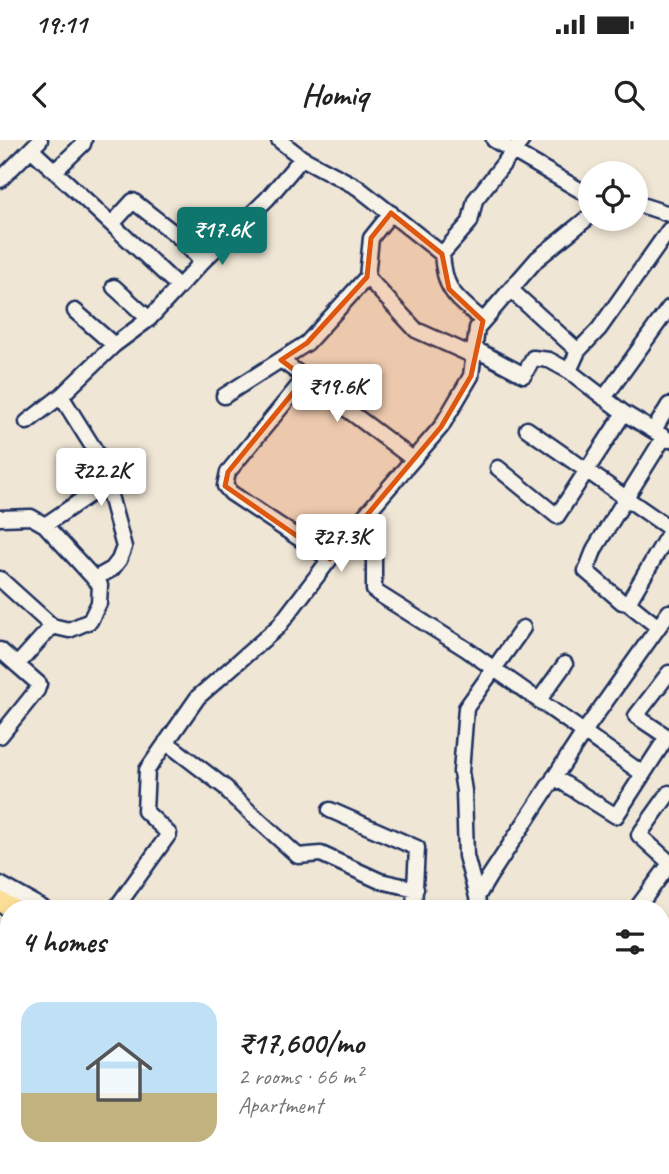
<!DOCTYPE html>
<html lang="en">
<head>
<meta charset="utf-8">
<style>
	body { margin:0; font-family:Caveat,sans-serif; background:#f2f2f2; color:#222; height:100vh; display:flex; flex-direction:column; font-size:26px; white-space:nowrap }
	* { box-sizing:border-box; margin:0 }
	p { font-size:23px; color:#767676 }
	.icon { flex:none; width:38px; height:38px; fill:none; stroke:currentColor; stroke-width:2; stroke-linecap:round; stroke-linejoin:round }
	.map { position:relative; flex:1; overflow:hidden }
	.details { position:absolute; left:0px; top:760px; width:670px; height:275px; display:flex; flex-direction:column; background:#fff; border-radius:28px 28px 0 0; box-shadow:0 4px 10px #0003 }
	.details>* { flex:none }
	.fabs { position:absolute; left:578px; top:21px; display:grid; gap:14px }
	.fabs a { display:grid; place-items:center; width:70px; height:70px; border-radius:50%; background:#fff; box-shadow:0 4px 10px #0003; font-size:35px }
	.price { position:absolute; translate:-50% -60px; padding:0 16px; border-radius:7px; background:#fff; color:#222; font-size:23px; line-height:46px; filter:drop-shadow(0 2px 4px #0008) }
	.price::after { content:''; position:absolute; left:50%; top:42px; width:21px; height:16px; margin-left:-10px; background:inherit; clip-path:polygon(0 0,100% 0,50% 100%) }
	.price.selected { background:#0f766e; color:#fff }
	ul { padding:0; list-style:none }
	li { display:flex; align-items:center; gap:21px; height:175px; padding:0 21px }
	li span { display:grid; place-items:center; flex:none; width:196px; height:140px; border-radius:21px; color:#555 }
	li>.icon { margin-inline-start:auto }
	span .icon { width:84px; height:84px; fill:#fffc; stroke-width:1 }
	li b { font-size:30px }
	h2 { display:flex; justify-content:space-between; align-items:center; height:84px; padding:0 21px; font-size:30px }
	.status { display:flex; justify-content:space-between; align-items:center; height:49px; padding:0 35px; background:#fff; direction:ltr }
	.status svg { height:19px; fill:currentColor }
	header { display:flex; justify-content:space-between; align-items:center; height:91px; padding:0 21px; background:#fff; font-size:32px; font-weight:800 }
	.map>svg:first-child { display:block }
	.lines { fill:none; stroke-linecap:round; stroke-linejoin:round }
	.canal { stroke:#82d0e0; stroke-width:10 }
	.minor-casing { stroke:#1b2f5e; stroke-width:19 }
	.highway-casing { stroke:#1b2f5e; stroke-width:24 }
	.minor { stroke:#f7f3e8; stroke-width:14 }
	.highway { stroke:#fcde96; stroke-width:19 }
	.marked { fill:#de5710; fill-opacity:0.2; stroke:#de5710; stroke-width:5; stroke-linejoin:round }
</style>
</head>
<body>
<div class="status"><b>19:11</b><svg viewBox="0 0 49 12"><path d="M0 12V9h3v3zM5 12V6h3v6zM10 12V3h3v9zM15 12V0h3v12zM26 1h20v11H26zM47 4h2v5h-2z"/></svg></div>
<header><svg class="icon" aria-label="back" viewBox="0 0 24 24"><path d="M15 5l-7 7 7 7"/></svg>Homiq<svg class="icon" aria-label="search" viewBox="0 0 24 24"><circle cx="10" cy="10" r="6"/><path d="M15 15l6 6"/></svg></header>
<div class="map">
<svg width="669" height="1034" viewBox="0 0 669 1034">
	<rect width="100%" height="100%" fill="#f0e6d5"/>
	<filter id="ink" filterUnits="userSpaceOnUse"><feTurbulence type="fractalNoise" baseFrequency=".0143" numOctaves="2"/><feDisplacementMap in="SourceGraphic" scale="14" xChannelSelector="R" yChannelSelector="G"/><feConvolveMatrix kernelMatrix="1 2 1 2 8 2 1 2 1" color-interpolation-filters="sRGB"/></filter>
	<g filter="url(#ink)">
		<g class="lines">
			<path class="canal" d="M 0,845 L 9,848
				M 662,1010 L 669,1013"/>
			<g class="minor-casing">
				<path id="minor" d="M 279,0 L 302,18 L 357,47 L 442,114 C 445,154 456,156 483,181
					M 494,0 L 590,56
					M 31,9 L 177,145
					M 55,31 L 83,4 L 84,0
					M 0,40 L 40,0
					M 635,63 L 669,74
					M 112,84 L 133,61 L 179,97 L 202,122
					M 669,90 L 599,189 L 578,211 L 569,231 L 624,273 L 669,300
					M 442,114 L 470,82 L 475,60 L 522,0
					M 367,137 L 416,190 L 474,216
					M 114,147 L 149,179
					M 511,150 L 578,211
					M 75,171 L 114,205
					M 475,209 L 524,235 L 533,218 L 549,220 L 569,231
					M 281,220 L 413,319
					M 305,238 L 228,332 L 225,346 L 231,353 L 330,419
					M 224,256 L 307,203 L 367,137 L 371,98 L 391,73
					M 604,258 L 669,168
					M 27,282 L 61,256
					M 527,289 L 669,388
					M 654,290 L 669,265
					M 498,328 L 557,376 L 624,273
					M 0,378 L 31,377 L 45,385 L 102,346 C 108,338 106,332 103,323 L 61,256 L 114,205 L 149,179 L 202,122 L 267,59 L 302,18
					M 356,386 L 374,409 L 374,450 L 379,454 L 466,509 L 643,634
					M 0,439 L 52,486 L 69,490 L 90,481 L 99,463 L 100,445 L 45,385
					M 94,439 L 112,429 L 119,420 L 124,407 L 106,341
					M 628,463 L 669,393
					M 658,487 L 628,463 L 622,462 L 586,431 L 595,408 L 664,297
					M 0,510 L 39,544 L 37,550 L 0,596
					M 17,525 L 52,486
					M 669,533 L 636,576 L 669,598
					M 539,560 L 565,524
					M 166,602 L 226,648 L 230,654 L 298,716 L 321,714 L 380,741 L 416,749
					M 554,637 L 616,676 L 667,597
					M 669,653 L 639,695 L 669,722
					M 330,670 L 417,708 L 414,768
					M 0,744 L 43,768
					M 477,757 L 466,716 L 464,651 L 461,632 L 466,568 L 523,488
					M 116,768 L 169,694 L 145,671 L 147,630 L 198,557 L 278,487 L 349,394 L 441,287 L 471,236 L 477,188 L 537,119 L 590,76
					M 479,768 L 477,757 L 489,737 L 586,589 L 669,472
					M 637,768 L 669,725
					M 0,921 L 9,924
					M 662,940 L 669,943
					M 662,990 L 669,993
					M 96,1026 L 105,1034
					M 0,1030 L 7,1034
					M 35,1034 L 39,1026
					M 146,1034 L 152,1026
					M 301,1034 L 302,1026"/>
			</g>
			<g class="highway-casing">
				<path id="highway" d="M 0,762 L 11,768
					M 0,810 L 9,814
					M 662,953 L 669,956
					M 662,974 L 669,977"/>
			</g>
			<use href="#minor" class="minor"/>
			<use href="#highway" class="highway"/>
		</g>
	</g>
	<path class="marked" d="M 391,73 L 442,114 L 449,149 L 483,181 L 471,236 L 441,287 L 330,419 L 225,346 L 228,332 L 305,238 L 281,220 L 307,203 L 367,137 L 371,98 Z"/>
</svg>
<div class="fabs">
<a><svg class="icon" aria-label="locate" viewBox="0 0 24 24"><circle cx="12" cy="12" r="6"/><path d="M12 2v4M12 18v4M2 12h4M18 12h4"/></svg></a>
</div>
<b class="price selected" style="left:222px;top:127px">₹17.6K</b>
<b class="price" style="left:337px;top:284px">₹19.6K</b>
<b class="price" style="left:101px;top:368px">₹22.2K</b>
<b class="price" style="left:341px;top:434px">₹27.3K</b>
<section class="details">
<h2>4 homes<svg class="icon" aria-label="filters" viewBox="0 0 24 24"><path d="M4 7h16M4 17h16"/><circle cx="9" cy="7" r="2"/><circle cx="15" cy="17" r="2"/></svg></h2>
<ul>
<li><span style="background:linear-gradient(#bfe0f5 65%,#c2b280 0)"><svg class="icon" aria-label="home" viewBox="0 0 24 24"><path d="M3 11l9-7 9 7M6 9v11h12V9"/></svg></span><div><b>₹17,600/mo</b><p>2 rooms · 66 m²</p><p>Apartment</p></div></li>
</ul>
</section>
</div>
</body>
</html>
